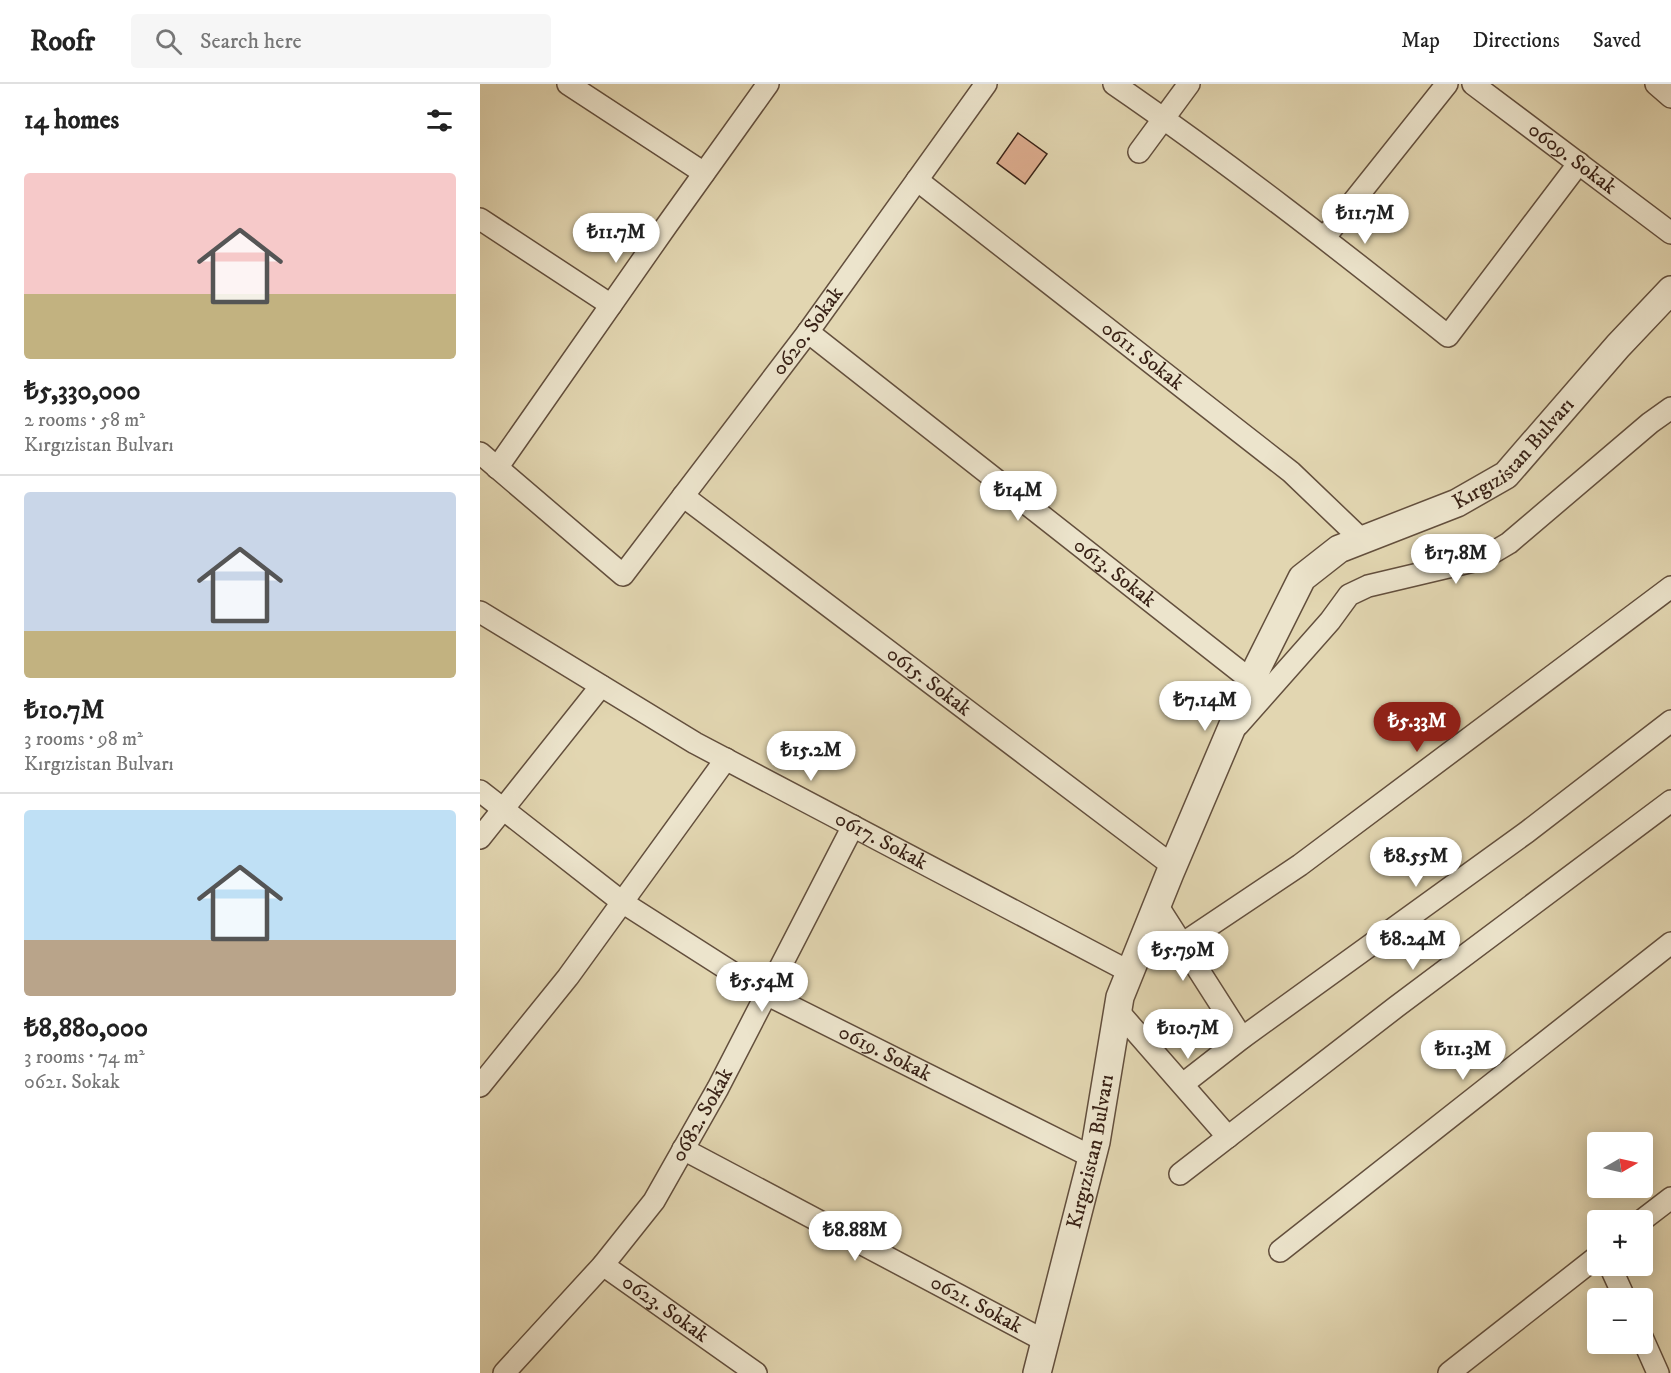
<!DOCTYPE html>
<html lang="en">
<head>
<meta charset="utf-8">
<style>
	body { margin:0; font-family:"IM FELL DW Pica",serif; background:#f6f6f6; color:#222; height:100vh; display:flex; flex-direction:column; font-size:22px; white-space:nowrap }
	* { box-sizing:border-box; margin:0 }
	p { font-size:20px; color:#767676 }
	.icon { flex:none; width:33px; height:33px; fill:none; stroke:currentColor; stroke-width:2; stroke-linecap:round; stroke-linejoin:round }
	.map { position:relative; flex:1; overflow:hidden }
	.drawer { display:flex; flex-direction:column; background:#fff; width:480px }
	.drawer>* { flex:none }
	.needle { width:39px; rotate:81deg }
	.tools { position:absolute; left:1107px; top:1048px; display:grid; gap:12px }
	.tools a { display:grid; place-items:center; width:66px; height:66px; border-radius:6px; background:#fff; box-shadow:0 3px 15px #0003; font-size:30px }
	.price { position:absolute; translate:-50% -51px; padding:0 14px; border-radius:21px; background:#fff; color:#222; font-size:20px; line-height:39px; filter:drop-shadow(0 2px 3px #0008) }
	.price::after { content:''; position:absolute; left:50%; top:36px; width:18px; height:14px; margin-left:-9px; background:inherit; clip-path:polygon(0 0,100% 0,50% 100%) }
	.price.on { background:#8f2418; color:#fff }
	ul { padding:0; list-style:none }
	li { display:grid; align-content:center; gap:12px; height:318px; padding:0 24px }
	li+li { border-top:2px solid #e0e0e0 }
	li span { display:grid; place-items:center; height:186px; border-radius:6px; color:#555 }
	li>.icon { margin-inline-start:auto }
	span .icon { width:108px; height:108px; fill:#fffc; stroke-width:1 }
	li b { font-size:26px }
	h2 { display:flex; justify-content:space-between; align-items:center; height:72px; padding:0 24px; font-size:26px }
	header { display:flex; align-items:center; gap:36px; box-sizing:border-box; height:84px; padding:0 30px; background:#fff; border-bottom:2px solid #e0e0e0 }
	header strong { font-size:28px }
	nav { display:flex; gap:33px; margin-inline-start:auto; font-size:21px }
	.search { width:420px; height:54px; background:#f6f6f6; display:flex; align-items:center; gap:15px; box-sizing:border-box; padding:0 21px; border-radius:6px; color:#767676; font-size:22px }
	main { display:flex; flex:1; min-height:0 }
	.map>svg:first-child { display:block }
	.building { fill:#ddac8e; stroke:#392216; stroke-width:1.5 }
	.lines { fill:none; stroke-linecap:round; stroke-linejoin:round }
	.minor-casing { stroke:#634f3d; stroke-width:24 }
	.tertiary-casing { stroke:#634f3d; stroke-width:30 }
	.minor { stroke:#ece4cc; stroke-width:21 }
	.tertiary { stroke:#ece4cc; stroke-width:27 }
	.labels { text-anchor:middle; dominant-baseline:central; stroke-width:5; stroke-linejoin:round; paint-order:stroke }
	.street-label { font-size:21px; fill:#392216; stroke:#ece4cc }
</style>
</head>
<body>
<header>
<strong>Roofr</strong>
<div class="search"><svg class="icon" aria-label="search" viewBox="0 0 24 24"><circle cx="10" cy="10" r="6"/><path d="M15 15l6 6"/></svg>Search here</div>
<nav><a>Map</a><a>Directions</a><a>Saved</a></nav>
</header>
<main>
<section class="drawer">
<h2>14 homes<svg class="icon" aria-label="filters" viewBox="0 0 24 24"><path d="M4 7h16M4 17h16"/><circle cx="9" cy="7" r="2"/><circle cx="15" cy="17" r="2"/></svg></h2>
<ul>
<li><span style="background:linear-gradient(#f6c9c9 65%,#c2b280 0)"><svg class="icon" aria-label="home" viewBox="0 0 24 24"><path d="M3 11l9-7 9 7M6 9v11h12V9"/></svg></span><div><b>₺5,330,000</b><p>2 rooms · 58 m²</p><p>Kırgızistan Bulvarı</p></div></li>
<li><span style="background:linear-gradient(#c9d6e8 75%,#c2b280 0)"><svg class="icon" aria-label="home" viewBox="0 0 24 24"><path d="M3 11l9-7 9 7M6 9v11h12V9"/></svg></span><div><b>₺10.7M</b><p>3 rooms · 98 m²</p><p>Kırgızistan Bulvarı</p></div></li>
<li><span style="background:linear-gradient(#bfe0f5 70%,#b9a48a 0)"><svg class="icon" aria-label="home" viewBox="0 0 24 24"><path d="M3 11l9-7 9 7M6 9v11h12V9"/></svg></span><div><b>₺8,880,000</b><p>3 rooms · 74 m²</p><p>0621. Sokak</p></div></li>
</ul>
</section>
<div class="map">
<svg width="1191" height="1289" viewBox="0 0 1191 1289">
	<rect width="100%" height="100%" fill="#e2d6b1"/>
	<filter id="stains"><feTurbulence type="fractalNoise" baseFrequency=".00333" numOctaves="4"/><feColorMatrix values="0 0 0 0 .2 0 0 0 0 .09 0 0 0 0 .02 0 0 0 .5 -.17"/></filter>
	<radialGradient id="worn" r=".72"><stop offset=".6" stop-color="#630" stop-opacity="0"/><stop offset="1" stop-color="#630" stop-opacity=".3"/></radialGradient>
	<path class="building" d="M 538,49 L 567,70 L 545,100 L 517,79 Z"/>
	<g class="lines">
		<g class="minor-casing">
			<g id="minor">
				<path d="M 88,0 L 224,89"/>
				<path d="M 634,0 C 749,79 859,165 968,252 L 1099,79"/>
				<path id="s1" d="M 993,0 L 1191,149"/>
				<path d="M 1176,0 L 1191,13"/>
				<path d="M 659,68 L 709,0"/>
				<path id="s2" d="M 437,96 L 811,388 L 882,456"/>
				<path d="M 0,135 L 131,221"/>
				<path d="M 845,153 L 967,0"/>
				<path id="s3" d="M 328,248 L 772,597"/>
				<path id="s4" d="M 0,369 L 143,491 L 328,248 L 506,0"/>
				<path d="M 17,384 L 187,141 L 288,0"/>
				<path id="s5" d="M 203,412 L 693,782"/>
				<path id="s6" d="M 0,528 L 215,659 L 650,888"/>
				<path d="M 758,641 L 850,537 L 869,511 L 888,502 L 1002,475 L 1029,459 L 1170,339 L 1191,324"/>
				<path id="s7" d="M 0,707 L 142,818 L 286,910 L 612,1073"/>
				<path d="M 0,754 L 121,602"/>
				<path d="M 677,821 L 762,954"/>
				<path d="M 702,860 L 820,781 L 1191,503"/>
				<path d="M 637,926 L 748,1053"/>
				<path d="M 703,1000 L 762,954 L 1047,748 L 1191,637"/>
				<path d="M 0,1002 L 88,893 L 246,675"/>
				<path id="s8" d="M 203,1065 L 565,1257"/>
				<path d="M 700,1090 L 916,923 L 1191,717"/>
				<path d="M 1161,1137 L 1191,1114"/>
				<path d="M 800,1167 L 1191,859"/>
				<path id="s9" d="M 123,1181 L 276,1289"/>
				<path d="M 1130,1182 L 1145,1215"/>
				<path d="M 1162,1253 L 1178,1289"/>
				<path id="s10" d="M 24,1289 L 123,1181 L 174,1117 L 238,1004 L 373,742"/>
				<path d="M 969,1289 L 1118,1172"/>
			</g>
		</g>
		<g class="tertiary-casing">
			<g id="tertiary">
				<path id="s11" d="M 557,1289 L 616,1058 L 640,913 L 690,789 L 778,582 L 822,494 L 859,465 L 977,419 L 1026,391 L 1138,262 L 1191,206"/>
			</g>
		</g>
		<use href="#minor" class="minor"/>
		<use href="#tertiary" class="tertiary"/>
	</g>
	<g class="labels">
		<g class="street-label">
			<text stroke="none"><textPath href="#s1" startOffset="124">0609. Sokak</textPath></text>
			<text stroke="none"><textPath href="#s4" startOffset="494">0620. Sokak</textPath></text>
			<text stroke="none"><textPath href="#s2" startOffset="286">0611. Sokak</textPath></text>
			<text stroke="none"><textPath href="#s11" startOffset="1092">Kırgızistan Bulvarı</textPath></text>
			<text stroke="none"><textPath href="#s3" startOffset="390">0613. Sokak</textPath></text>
			<text stroke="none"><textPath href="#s5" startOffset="308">0615. Sokak</textPath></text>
			<text stroke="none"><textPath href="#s6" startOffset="462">0617. Sokak</textPath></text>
			<text stroke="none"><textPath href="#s7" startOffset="484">0619. Sokak</textPath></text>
			<text stroke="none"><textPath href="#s10" startOffset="327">0682. Sokak</textPath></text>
			<text stroke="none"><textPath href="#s11" startOffset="228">Kırgızistan Bulvarı</textPath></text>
			<text stroke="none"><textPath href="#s8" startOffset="332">0621. Sokak</textPath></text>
			<text stroke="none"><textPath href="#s9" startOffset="76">0623. Sokak</textPath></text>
		</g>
	</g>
	<rect width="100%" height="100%" filter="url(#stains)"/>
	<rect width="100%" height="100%" fill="url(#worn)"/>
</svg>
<div class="tools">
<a><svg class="needle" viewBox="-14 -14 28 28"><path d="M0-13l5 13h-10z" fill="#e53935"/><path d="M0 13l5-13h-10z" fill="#767676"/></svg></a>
<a>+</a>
<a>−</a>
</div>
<b class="price" style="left:885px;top:161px">₺11.7M</b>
<b class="price" style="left:136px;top:180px">₺11.7M</b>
<b class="price" style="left:538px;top:438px">₺14M</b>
<b class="price" style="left:976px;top:501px">₺17.8M</b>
<b class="price" style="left:725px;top:648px">₺7.14M</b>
<b class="price on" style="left:937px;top:669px">₺5.33M</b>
<b class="price" style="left:331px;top:698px">₺15.2M</b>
<b class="price" style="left:936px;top:804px">₺8.55M</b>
<b class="price" style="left:933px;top:887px">₺8.24M</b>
<b class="price" style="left:703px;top:898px">₺5.79M</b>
<b class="price" style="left:282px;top:929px">₺5.54M</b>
<b class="price" style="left:708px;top:976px">₺10.7M</b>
<b class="price" style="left:983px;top:997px">₺11.3M</b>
<b class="price" style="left:375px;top:1178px">₺8.88M</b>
</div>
</main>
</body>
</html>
